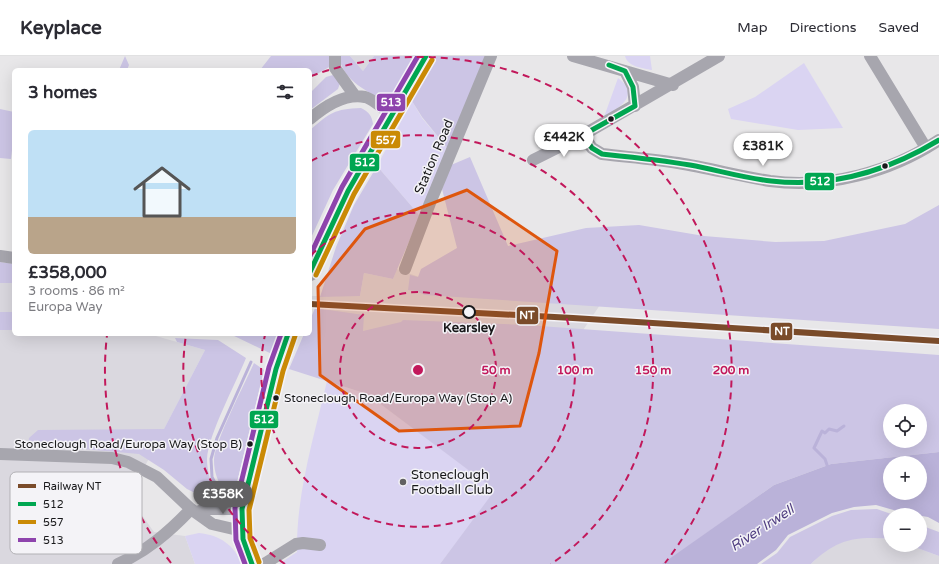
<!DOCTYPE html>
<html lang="en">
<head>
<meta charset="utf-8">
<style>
	body { margin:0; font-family:"Varela Round",sans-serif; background:#f2f2f3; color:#2b2b33; height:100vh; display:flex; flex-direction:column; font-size:15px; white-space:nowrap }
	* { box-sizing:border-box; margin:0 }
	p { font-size:13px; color:#7c7c81 }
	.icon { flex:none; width:22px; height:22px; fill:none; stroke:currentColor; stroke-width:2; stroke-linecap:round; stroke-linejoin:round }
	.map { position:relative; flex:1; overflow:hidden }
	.sheet { position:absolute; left:12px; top:12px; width:300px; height:268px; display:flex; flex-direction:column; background:#fff; border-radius:6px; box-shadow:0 4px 16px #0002 }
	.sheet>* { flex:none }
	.tools { position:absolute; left:883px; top:348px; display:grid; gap:8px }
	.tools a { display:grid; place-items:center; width:44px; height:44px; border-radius:50%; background:#fff; box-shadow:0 4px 16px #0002; font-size:20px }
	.price { position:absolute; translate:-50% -34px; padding:0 9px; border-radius:14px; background:#fff; color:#222; font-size:13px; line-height:26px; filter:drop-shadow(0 1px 2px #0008) }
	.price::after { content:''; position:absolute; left:50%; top:24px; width:12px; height:9px; margin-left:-6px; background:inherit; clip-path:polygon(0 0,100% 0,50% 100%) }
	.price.current { background:#616062; color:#fff }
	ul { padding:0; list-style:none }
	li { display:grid; align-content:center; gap:8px; height:212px; padding:0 16px }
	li+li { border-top:1px solid #e1e1e2 }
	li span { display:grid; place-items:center; height:124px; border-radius:6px; color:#555 }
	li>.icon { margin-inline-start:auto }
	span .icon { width:72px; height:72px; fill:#fffc; stroke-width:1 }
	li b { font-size:17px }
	h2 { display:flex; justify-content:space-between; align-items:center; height:48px; padding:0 16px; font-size:17px }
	header { display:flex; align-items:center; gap:24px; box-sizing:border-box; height:56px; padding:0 20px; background:#fff; border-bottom:1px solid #e1e1e2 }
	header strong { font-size:19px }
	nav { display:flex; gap:22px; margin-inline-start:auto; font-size:14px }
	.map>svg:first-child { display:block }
	.built { fill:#dad8df }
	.green { fill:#dad4f2 }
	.forest { fill:#ccc5e5; fill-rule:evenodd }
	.water { fill:#bab2d9; fill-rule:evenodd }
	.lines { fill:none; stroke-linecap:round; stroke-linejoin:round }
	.stream { stroke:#bab2d9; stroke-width:3 }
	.minor { stroke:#a7a6ae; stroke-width:12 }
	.primary { stroke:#aaa7b0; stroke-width:18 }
	.bus-1-casing { stroke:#f4f3f7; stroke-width:8 }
	.bus-2-casing { stroke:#f4f3f7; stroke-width:8 }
	.bus-3-casing { stroke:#f4f3f7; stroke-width:8 }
	.bus-1 { stroke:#00a651; stroke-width:5 }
	.bus-2 { stroke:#ca8a05; stroke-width:5 }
	.bus-3 { stroke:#8e44ad; stroke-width:5 }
	.rail-1-casing { stroke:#f4f3f7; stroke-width:9 }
	.rail-1 { stroke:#7a4b2a; stroke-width:6 }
	.marked { fill:#de560d; fill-opacity:0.2; stroke:#de560d; stroke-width:3; stroke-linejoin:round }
	.ring { fill:none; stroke:#c2185b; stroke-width:2; stroke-dasharray:7 5 }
	.bus-dot { fill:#18181a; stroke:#f4f3f7; stroke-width:1.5 }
	.stop-dot { fill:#f4f3f7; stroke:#18181a; stroke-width:2 }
	.poi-dot { fill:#616062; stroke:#f4f3f7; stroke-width:1.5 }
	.labels { text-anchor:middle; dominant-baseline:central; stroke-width:3; stroke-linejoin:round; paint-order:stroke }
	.bus-label { font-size:12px; fill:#18181a; stroke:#f4f3f7; text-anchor:start }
	.street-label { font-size:13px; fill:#18181a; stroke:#f4f3f7 }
	.stop-label { font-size:13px; font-weight:bold; fill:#18181a; stroke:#f4f3f7 }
	.poi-label { font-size:13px; fill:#18181a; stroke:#f4f3f7; text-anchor:start }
	.water-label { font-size:14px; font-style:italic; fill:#513f82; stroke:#f4f3f7 }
	.key { fill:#f4f3f7; stroke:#b2b1b5; stroke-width:1 }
	.key-label { font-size:11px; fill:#18181a }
	.centre { fill:#c2185b; stroke:#f4f3f7; stroke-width:2 }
	.ring-label { font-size:12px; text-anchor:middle; font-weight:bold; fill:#c2185b; stroke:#f4f3f7; stroke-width:3; stroke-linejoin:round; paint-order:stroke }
	.line-badge { stroke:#f4f3f7; stroke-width:1.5 }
	.badge-label { font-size:11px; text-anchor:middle; font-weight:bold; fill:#fff }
</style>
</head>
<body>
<header>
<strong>Keyplace</strong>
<nav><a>Map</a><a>Directions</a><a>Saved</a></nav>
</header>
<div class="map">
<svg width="939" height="508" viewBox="0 0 939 508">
	<rect width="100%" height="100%" fill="#e8e7e9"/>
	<path class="built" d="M 350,0 L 374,0 L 363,15 Z
		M 0,206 L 14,208 L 14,256 L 0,256 Z
		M 397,213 L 419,221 L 606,240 L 565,301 L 362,275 L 315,252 L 310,252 L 310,240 L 360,240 L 364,217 L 393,223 Z
		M 0,274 L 14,274 L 14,278 L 149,278 L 205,294 L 129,441 L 154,476 L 185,480 L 195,508 L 0,508 Z
		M 866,481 L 890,483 L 890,489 L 909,489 L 939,500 L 939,508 L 811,508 L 825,494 L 842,485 Z"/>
	<path class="green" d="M 625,0 L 650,0 L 652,14 C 642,12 628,11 625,0 Z
		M 804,7 L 843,72 L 798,74 L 731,63 L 728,53 L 755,41 Z
		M 618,22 C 641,39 619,52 604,61 Z
		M 412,45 L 422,62 L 448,93 L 420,160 L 377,110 Z
		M 327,325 L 367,338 L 496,434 L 440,508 L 279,508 L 297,496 C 296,438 314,381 327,325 Z
		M 199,477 C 220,479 234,489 242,508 L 195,508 L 185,480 Z"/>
	<path class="forest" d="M 125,0 L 129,9 L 127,14 L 119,14 Z
		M 271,0 L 331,0 L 331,10 L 310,22 L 310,14 L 260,14 Z
		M 339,0 L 350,0 L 363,15 L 374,0 L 417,0 L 389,47 C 370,37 342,25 339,0 Z
		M 435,0 L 488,0 L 448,93 L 422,61 L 412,45 Z
		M 333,19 L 340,27 L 338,33 L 310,54 L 310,37 L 326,21 Z
		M 361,52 C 369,56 372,60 373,68 L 333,134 L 310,184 L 310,74 C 330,57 334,53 361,52 Z
		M 0,53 L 14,56 L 14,77 L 11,103 L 0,102 Z
		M 470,101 L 508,190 L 586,172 L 639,169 L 704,180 L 775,186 L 824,185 L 905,168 L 939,149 L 939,273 L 425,239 L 416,235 L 408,234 L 410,219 L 418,221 L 421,213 L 457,192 L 442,133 L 451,109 Z
		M 377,110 L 420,160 L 393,223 L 364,217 L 360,240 L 320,241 L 336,191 L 354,149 Z
		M 0,206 L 14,208 L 14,227 L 0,227 Z
		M 315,252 L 364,259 L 363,275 L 401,266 L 403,264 L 526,269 L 939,299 L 939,396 L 831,408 L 774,429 L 663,508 L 440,508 L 495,434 L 367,338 L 289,313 L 304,278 L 310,278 L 310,264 ZM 890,355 L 920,355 L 920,385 L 890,385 Z
		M 0,256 L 14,256 L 14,274 L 0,274 Z
		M 230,278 L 281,278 L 274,299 Z
		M 175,282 L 218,284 L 246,302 C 236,327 208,379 207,403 C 207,416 211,427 216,439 L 203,441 L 187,433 L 164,414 L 139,398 L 28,388 L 29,382 L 38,374 L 164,373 L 205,294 L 177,286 Z
		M 254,307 L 264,314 L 237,427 L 232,433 L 224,436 C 218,425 214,417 214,404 C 214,387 245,327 254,307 Z
		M 877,453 L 894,459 L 890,459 L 890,483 C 855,480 837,483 811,508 L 761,508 L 777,497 L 790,481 L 832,460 L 851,454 Z
		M 920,469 L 939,476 L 939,500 L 909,489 L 920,489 Z"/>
	<path class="water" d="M 939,396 L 939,467 L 928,461 L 904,457 L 876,449 L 854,451 L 832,457 L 788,479 L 776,494 L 757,508 L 662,508 L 774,429 L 831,408 ZM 890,407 L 920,407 L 920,437 L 890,437 Z"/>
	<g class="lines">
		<path class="stream" d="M 827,409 L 825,403 L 814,392 L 822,375 L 825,377 L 829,373 L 837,375 L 844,370
			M 218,433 L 212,421 L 211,403 L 217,382 L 251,306"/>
		<path class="minor" d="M 335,0 L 335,12 L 355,40
			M 573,0 L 673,29
			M 870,0 L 926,92
			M 625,15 L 633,31 L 635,50
			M 310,63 C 324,51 345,37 365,41 C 373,43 384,53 391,59
			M 583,79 L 592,92 L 602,98 C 627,101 652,103 678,107 C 709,112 739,120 770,125 C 828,133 891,116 939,84
			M 533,104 L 583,79 L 719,0
			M 0,200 L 14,202
			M 405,213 L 430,147 L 491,0
			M 0,398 L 112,402 L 128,406 L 157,421 L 191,453 L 212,468 L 242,475
			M 197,456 L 206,453 L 242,453
			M 118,508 C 147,495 169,476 191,453
			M 264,508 L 296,488 L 303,487 L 320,489"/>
		<path class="primary" d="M 310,216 L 348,135 L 426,0
			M 252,508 L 243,483 L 242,453 L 276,313 L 288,278"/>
		<g class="bus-1-casing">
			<path id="bus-1" d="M 609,9 L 625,15 L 633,31 L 635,50
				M 583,79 L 592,92 L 602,98 C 631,101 661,104 690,109 C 717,114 743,122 771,125 C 831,132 888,115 939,84
				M 583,79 L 635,50
				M 310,216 L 348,135 L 426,0
				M 252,508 L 243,483 L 242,453 L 276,313 L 288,278"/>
		</g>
		<g class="bus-2-casing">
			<path id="bus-2" d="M 316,219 L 354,138 L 432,4
				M 259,506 L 250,482 L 249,454 L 283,315 L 295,280"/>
		</g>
		<g class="bus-3-casing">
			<path id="bus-3" d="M 310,200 L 342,131 L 418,0
				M 245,508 L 236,484 L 235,452 L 269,311 L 281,278"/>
		</g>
		<use href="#bus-1" class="bus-1"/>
		<use href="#bus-2" class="bus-2"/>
		<use href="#bus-3" class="bus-3"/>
		<g class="rail-1-casing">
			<path id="rail-1" d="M 310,248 L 573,262 L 939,285"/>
		</g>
		<use href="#rail-1" class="rail-1"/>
	</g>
	<path class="marked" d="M 467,134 L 557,195 L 539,297 L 520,370 L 399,375 L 320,319 L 318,231 L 365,173 Z"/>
	<g class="ring">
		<circle cx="418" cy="314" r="78"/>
		<path d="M311 199A157 157 0 1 1 265 279"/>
		<path d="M285 508A235 235 0 0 1 186 279M311 105A235 235 0 0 1 551 508"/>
		<path d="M171 507A313 313 0 0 1 107 279M311 20A313 313 0 0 1 665 507"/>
	</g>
	<g class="bus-dot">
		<circle cx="611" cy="63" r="3.5"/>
		<circle cx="885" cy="110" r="3.5"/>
		<circle cx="276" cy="342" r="3.5"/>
		<circle cx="250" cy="388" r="3.5"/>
	</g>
	<circle class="stop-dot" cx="469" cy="256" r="6"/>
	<circle class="poi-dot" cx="403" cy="426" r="4"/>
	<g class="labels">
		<g class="bus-label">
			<text x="284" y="342">Stoneclough Road/Europa Way (Stop A)</text>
			<text x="242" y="388" text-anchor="end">Stoneclough Road/Europa Way (Stop B)</text>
		</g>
		<g class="street-label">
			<text transform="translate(434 101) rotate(-67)">Station Road</text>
		</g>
		<g class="stop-label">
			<text x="469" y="272">Kearsley</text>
		</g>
		<g class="poi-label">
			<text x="411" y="419">Stoneclough<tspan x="411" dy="15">Football Club</tspan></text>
		</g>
		<g class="water-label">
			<text transform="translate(762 472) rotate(-33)">River Irwell</text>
		</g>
	</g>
	<rect x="10" y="416" width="132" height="82" rx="6" class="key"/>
	<rect x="18" y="428" width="18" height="4" fill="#7a4b2a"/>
	<rect x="18" y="446" width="18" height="4" fill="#00a651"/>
	<rect x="18" y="464" width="18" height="4" fill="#ca8a05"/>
	<rect x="18" y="482" width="18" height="4" fill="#8e44ad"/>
	<g class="key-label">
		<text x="43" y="434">Railway NT</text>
		<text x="43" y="452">512</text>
		<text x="43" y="470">557</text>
		<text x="43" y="488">513</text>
	</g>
	<circle cx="418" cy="314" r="6" class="centre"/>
	<g class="ring-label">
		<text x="496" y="318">50 m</text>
		<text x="575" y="318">100 m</text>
		<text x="653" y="318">150 m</text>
		<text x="731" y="318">200 m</text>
	</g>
	<g class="line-badge">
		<rect x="376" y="37" width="30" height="19" rx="4" fill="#8e44ad"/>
		<rect x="370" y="74" width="31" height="19" rx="4" fill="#ca8a05"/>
		<rect x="349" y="97" width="31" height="19" rx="4" fill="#00a651"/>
		<rect x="804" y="116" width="31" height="19" rx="4" fill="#00a651"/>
		<rect x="516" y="250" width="23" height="19" rx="4" fill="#7a4b2a"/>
		<rect x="770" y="266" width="23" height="19" rx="4" fill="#7a4b2a"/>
		<rect x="249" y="354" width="30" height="19" rx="4" fill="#00a651"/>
	</g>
	<g class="badge-label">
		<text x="391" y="50">513</text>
		<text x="386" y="88">557</text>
		<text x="365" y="110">512</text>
		<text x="820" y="129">512</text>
		<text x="527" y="263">NT</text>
		<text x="782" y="279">NT</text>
		<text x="264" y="367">512</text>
	</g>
</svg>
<div class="tools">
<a><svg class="icon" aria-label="locate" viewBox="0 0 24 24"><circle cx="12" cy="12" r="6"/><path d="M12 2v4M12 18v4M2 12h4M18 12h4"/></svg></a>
<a>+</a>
<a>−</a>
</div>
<b class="price" style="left:564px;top:102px">£442K</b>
<b class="price" style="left:763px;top:111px">£381K</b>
<b class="price current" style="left:223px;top:459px">£358K</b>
<section class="sheet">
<h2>3 homes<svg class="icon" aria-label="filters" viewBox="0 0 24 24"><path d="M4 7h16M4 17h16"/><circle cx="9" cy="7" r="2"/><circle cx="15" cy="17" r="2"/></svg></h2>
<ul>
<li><span style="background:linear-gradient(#bfe0f5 70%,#b9a48a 0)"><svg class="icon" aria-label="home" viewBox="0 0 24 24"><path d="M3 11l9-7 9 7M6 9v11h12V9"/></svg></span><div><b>£358,000</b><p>3 rooms · 86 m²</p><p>Europa Way</p></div></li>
</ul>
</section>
</div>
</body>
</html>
